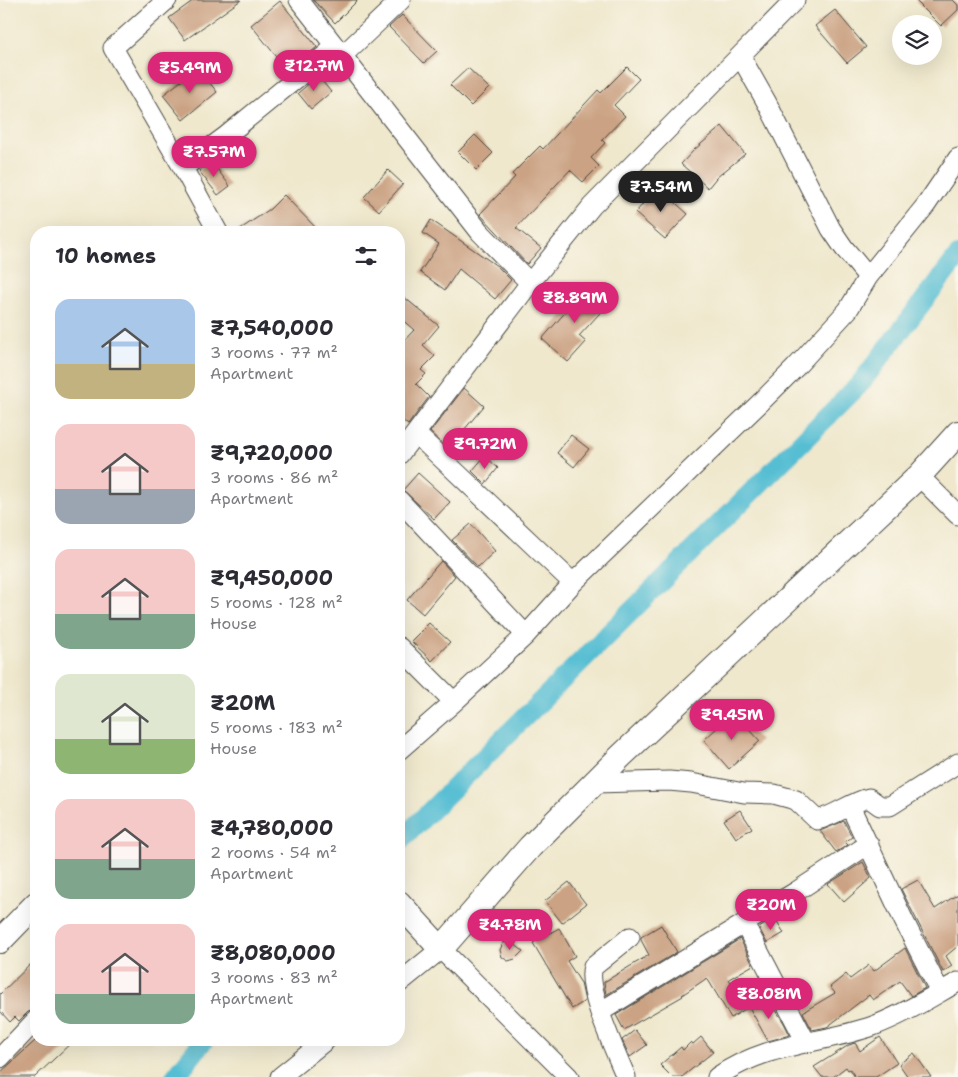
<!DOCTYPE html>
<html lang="en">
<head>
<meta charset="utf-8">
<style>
	body { margin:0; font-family:"Shantell Sans",sans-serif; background:#f7f7f7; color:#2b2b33; height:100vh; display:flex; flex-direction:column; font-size:19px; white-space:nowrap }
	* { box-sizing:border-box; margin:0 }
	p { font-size:16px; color:#7c7c81 }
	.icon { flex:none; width:28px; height:28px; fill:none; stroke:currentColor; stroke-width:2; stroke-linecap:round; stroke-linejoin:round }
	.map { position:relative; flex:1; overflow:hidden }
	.side { position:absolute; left:30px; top:226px; width:375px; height:820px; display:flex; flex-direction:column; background:#fff; border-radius:20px; box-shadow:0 5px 20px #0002 }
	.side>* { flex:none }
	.tools { position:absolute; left:892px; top:15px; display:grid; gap:10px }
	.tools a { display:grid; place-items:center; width:50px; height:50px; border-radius:50%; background:#fff; box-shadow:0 5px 20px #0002; font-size:25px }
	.price { position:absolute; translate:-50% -42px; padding:0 11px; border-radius:18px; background:#db2777; color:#fff; font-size:16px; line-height:32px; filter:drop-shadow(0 1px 2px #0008) }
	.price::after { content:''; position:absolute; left:50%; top:30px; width:15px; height:11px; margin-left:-8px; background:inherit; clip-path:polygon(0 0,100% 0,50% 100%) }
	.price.on { background:#222; color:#fff }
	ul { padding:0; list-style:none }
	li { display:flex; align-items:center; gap:15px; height:125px; padding:0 25px }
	li span { display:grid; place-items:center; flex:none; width:140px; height:100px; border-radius:15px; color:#555 }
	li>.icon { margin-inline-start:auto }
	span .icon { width:60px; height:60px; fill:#fffc; stroke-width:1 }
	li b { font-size:21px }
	h2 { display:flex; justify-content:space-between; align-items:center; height:60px; padding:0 25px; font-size:21px }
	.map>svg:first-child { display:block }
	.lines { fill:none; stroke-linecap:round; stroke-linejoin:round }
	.canal { stroke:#56bed3; stroke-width:20 }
	.building { fill:#cba283 }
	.minor-casing { stroke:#484743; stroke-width:21 }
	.tertiary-casing { stroke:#484743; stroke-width:26 }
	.minor { stroke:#fff; stroke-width:19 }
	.tertiary { stroke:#fff; stroke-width:24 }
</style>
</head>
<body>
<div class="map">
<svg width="958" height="1077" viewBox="0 0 958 1077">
	<rect width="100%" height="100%" fill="#fbf7ec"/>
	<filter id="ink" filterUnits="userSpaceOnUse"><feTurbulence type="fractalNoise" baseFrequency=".02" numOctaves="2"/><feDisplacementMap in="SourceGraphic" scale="10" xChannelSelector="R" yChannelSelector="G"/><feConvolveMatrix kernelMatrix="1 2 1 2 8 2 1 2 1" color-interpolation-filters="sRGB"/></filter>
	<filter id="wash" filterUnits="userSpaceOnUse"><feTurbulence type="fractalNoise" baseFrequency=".0096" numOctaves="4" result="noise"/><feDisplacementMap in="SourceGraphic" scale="20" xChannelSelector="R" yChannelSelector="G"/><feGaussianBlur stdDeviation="1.12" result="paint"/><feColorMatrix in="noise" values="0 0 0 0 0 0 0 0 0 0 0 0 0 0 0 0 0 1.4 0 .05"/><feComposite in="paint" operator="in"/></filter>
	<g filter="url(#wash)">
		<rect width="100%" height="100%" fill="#efe8cd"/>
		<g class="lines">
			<path class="canal" d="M 399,842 L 859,385 L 958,256
				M 175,1077 L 204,1040"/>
		</g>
		<g id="blocks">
			<path class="building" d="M 194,0 L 241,0 L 185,40 L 169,18 Z
				M 313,0 L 358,0 L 335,23 Z
				M 915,0 L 953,0 L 958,5 L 958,10 L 941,26 Z
				M 280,1 L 317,47 L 288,71 L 251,25 Z
				M 835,10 L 866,47 L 847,63 L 815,26 Z
				M 402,15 L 437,51 L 424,63 L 389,27 Z
				M 627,67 L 639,79 L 614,105 L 625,116 L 602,140 L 605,143 L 591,158 L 599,166 L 583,182 L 570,170 L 516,228 L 541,248 L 527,264 L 480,214 L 515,177 L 512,174 L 540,146 L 543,149 L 598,90 L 601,93 Z
				M 198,68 L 217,92 L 183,120 L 163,95 Z
				M 468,68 L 489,88 L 471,106 L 450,85 Z
				M 318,76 L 331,92 L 311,109 L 298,93 Z
				M 722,126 L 745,154 L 716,178 L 708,188 L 681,164 L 694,150 Z
				M 475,135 L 493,153 L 476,170 L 458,152 Z
				M 240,139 L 244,146 L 224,161 L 219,155 Z
				M 211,161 L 230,186 L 218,195 L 199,171 Z
				M 388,170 L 403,184 L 379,211 L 364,197 Z
				M 658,187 L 688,214 L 665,239 L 635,213 Z
				M 284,195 L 320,232 L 236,232 L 270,209 Z
				M 431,220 L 497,266 L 511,280 L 495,299 L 459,269 L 445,290 L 420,272 L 439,244 L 423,233 Z
				M 589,285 L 609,303 L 579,336 L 586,342 L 568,362 L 542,339 Z
				M 399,293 L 439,326 L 423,345 L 435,356 L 421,370 L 426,374 L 416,384 L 429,397 L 408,425 L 399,417 L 399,346 L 414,330 L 399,317 Z
				M 464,388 L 484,406 L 448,449 L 430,432 Z
				M 571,435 L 589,449 L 574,467 L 557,453 Z
				M 485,456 L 498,468 L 485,484 L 472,471 Z
				M 418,473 L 450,502 L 434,519 L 403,490 Z
				M 471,524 L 495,551 L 478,567 L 452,540 Z
				M 441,561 L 455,576 L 423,614 L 407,600 Z
				M 429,623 L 450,642 L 432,661 L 411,641 Z
				M 734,712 L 760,741 L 729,769 L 704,740 Z
				M 740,810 L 752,828 L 736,838 L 724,820 Z
				M 844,821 L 852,837 L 845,842 L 848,845 L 836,852 L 820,831 Z
				M 863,862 L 871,878 L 844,902 L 828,884 Z
				M 918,880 L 935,909 L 958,894 L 958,946 L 946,956 L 952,966 L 943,972 L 901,889 Z
				M 569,882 L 586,904 L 562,923 L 545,901 Z
				M 775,918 L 784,933 L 767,943 L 759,928 Z
				M 661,925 L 677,952 L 606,995 L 604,982 L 649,955 L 641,940 L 641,937 Z
				M 559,928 L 575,956 L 567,961 L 581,983 L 585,1001 L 572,1009 L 533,943 Z
				M 740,939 L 753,965 L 729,979 L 747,1008 L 731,1018 L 707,978 L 682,995 L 683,996 L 624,1030 L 616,1015 Z
				M 510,941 L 523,951 L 515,959 L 508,961 L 502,957 L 500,950 L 503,943 Z
				M 905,948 L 925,988 L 911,996 L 900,981 L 873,1000 L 869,995 L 827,1027 L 812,1030 L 803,1012 L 835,993 L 830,987 L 846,974 L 850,979 L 869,965 L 874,971 Z
				M 36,959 L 36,1009 L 28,1012 L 19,1021 L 15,1017 L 10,1022 L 0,1011 L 0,994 Z
				M 767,996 L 784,1023 L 790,1035 L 768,1041 L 749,1007 Z
				M 635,1030 L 647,1045 L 630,1057 L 622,1040 Z
				M 701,1037 L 713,1052 L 682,1077 L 672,1077 L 660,1065 L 681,1047 L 683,1050 L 691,1042 L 693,1044 Z
				M 880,1037 L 897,1063 L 876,1077 L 855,1077 L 850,1069 L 848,1070 L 846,1067 L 833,1077 L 822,1077 L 814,1067 L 849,1045 L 855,1043 L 860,1051 Z
				M 36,1040 L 74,1040 L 35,1077 L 0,1077 L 0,1073 Z
				M 914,1053 L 931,1077 L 908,1077 L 899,1064 Z"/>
		</g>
	</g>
	<g filter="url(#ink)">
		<use href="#blocks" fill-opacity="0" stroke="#484743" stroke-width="1"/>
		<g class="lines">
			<g class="minor-casing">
				<path id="minor" d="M 167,0 L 113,48 L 183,168 L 218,232
					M 299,0 L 480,232 L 530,283
					M 342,56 L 401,0
					M 741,57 L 767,103 L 831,229 L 844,248 L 868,277
					M 183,168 L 226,136 L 335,47
					M 399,455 L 530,283 L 592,206 L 795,0
					M 919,476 L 958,515
					M 399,500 L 526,635
					M 573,583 L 761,402 L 795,368 L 848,310 L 868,277 L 926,205 L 958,158
					M 399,647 L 454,702
					M 399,750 L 454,702 L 526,635 L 573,583 L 416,434
					M 595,783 L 669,781 L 691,783 L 744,793 L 774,794 L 796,800 L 817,820 C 835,816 851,802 869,798 L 880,806 L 890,806 L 958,763
					M 850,806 L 904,921 L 940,992
					M 744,923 L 806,1042
					M 399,983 L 441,949 L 569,1077
					M 600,1012 L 797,891 L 869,844
					M 0,1058 L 36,1020
					M 280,1077 L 326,1040
					M 626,1077 C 617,1055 585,988 593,967 L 630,937
					M 717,1077 C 768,1042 818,1045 873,1026 C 903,1015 931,997 958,982"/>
			</g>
			<g class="tertiary-casing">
				<path id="tertiary" d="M 399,903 L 441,949 L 530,847 L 620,757 L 919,476 L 958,433
					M 0,941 L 36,904"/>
			</g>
			<use href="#minor" class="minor"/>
			<use href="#tertiary" class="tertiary"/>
		</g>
	</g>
</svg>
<div class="tools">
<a><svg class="icon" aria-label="layers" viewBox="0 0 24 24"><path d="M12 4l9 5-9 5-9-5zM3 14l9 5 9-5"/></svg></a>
</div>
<b class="price" style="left:314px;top:92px">₹12.7M</b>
<b class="price" style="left:190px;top:94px">₹5.49M</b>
<b class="price" style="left:214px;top:178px">₹7.57M</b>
<b class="price on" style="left:661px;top:213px">₹7.54M</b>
<b class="price" style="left:575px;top:324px">₹8.89M</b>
<b class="price" style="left:485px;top:470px">₹9.72M</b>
<b class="price" style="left:732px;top:741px">₹9.45M</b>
<b class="price" style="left:771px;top:931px">₹20M</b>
<b class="price" style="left:510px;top:951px">₹4.78M</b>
<b class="price" style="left:769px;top:1020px">₹8.08M</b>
<section class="side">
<h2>10 homes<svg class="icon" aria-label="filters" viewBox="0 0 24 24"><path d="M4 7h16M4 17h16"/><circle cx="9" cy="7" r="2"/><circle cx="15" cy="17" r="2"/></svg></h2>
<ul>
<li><span style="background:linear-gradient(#a9c7e8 65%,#c2b280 0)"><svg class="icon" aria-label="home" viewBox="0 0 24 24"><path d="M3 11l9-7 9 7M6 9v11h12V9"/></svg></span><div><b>₹7,540,000</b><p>3 rooms · 77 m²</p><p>Apartment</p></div></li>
<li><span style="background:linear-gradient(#f6c9c9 65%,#9aa5b1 0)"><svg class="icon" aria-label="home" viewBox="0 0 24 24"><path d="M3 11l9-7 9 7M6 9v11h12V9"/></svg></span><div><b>₹9,720,000</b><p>3 rooms · 86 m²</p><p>Apartment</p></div></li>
<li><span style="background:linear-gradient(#f6c9c9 65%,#7fa58c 0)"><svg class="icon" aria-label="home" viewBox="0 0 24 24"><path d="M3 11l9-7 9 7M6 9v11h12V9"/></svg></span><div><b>₹9,450,000</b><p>5 rooms · 128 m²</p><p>House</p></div></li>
<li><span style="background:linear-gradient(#dfe7d0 65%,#8fb573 0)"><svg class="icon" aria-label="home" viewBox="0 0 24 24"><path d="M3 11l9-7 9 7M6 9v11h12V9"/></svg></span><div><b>₹20M</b><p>5 rooms · 183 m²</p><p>House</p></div></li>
<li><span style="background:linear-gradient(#f6c9c9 60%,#7fa58c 0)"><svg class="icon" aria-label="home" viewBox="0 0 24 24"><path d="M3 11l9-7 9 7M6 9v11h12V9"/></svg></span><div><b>₹4,780,000</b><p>2 rooms · 54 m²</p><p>Apartment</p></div></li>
<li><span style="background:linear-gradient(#f6c9c9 70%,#7fa58c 0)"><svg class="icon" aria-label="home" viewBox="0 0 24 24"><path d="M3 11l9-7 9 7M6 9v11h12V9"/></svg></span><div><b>₹8,080,000</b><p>3 rooms · 83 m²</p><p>Apartment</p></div></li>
</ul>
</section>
</div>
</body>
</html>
